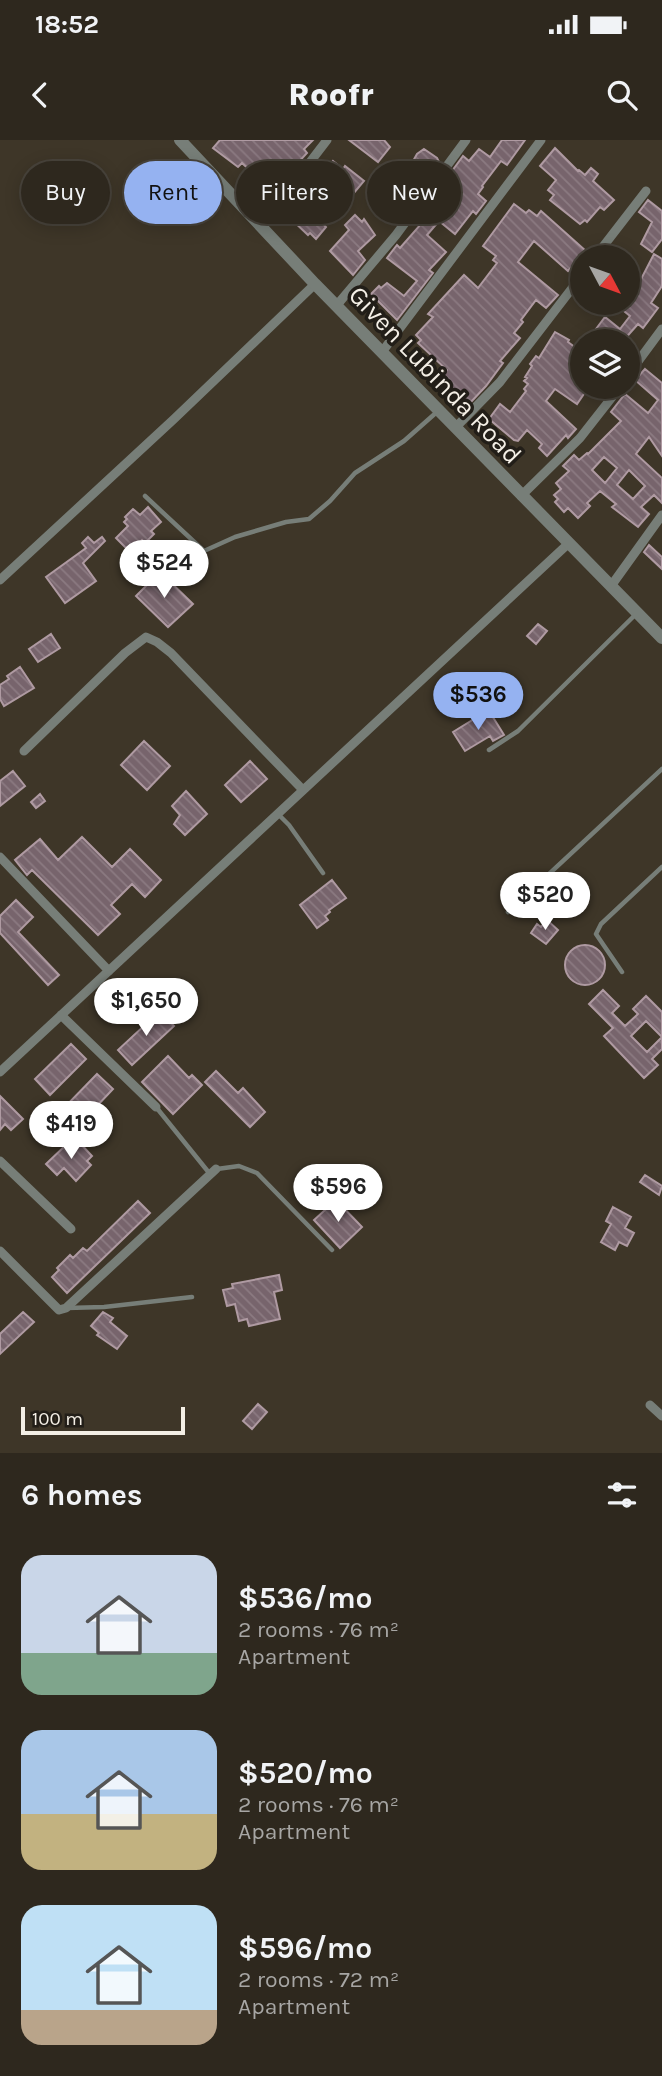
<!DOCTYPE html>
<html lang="en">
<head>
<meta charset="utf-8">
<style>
	body { margin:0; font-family:Karla,sans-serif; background:#3a342b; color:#f1f3f6; height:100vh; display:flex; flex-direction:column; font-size:26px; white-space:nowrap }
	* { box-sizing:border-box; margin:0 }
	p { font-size:23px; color:#a7a6a4 }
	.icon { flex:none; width:38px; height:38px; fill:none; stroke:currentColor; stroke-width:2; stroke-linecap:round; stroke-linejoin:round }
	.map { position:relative; height:1313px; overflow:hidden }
	.panel { display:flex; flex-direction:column; background:#2e281e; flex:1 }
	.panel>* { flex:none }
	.hud { position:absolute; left:21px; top:21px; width:621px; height:63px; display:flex; gap:14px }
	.needle { width:46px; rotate:131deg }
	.buttons { position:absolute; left:570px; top:105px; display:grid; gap:14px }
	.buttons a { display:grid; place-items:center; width:70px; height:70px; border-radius:50%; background:#2e281e; box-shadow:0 4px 18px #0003,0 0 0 2px #49443c; font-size:35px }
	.scale { position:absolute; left:21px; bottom:18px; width:164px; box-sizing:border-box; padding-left:7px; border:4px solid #f4efe6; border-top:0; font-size:19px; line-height:24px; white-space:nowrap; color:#f4efe6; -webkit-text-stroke:5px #221e18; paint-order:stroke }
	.price { position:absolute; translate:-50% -60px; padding:0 16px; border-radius:24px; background:#fff; color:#222; font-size:23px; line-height:46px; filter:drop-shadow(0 2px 4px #0008) }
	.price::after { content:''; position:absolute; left:50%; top:42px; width:21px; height:16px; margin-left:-10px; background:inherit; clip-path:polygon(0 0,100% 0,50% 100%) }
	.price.active { background:#95b2f1; color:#111 }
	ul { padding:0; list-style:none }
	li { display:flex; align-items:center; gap:21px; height:175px; padding:0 21px }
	li span { display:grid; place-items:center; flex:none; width:196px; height:140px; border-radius:21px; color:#555 }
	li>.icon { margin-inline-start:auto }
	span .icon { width:84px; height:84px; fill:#fffc; stroke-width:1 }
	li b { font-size:30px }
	h2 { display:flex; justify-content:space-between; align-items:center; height:84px; padding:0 21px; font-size:30px }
	.pill { padding:0 24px; border-radius:32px; background:#2e281e; box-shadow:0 4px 18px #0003,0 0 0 2px #49443c; font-size:24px; line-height:63px }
	.pill.active { background:#95b2f1; color:#111 }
	.status { display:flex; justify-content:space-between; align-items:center; height:49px; padding:0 35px; background:#2e281e; direction:ltr }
	.status svg { height:19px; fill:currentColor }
	header { display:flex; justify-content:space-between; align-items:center; height:91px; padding:0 21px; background:#2e281e; font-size:32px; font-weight:800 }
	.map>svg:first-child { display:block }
	.building { fill:url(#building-back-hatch); stroke:#af9aa2; stroke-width:2; fill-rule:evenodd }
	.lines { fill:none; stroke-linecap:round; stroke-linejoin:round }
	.service { stroke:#777e78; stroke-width:4.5 }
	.minor { stroke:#777e78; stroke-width:9 }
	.tertiary { stroke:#777e78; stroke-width:12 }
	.labels { text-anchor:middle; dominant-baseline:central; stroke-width:7; stroke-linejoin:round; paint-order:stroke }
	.street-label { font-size:26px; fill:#f4efe6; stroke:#221e18 }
</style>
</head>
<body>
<div class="status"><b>18:52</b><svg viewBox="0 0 49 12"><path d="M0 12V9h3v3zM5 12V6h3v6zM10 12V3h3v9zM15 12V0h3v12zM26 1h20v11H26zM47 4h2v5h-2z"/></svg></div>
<header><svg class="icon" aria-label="back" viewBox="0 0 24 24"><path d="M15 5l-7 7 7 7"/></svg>Roofr<svg class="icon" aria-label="search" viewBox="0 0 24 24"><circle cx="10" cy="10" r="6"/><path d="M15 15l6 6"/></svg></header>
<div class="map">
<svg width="662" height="1313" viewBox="0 0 662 1313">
	<defs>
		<pattern id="building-back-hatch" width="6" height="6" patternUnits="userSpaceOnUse" patternTransform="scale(1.75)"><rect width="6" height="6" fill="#77646c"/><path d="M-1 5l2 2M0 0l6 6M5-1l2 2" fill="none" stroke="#8b7a81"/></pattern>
	</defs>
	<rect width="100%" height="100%" fill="#3e3628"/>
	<path class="building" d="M 220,0 L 313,0 L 304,9 L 307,13 L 295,26 L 292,23 L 281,34 L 287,41 L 275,55 L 269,49 L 266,52 L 254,40 L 257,37 L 242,23 L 238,27 L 213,8 Z
		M 349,0 L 384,0 L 390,7 L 378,22 Z
		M 502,0 L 525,0 L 507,25 L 501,21 L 482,46 L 483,47 L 478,54 L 486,61 L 476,74 L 473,71 L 455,94 L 439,81 L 427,95 L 446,112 L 429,130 L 433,133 L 397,180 L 371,154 L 379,146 L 381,148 L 387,143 L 404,156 L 417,141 L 387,118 L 397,105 L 400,108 L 422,83 L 417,79 L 463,16 L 469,21 L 479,9 L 490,17 Z
		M 555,8 L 578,31 L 579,30 L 585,35 L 591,28 L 598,34 L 593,41 L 614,60 L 604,70 L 600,67 L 587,82 L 585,80 L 580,84 L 550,60 L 554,55 L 548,50 L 556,40 L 540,26 Z
		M 424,9 L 437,18 L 440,24 L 422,48 L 415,42 L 417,32 L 413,31 L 412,23 L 417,14 Z
		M 333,21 L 343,29 L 345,26 L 364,41 L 348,60 L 320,37 Z
		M 648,60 L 662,71 L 662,99 L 652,112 L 641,104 L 652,82 L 639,72 Z
		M 305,62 L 318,74 L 316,77 L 326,87 L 316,99 L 310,93 L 308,95 L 290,78 Z
		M 514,64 L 526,73 L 529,70 L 537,76 L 541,71 L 586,111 L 568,131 L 534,101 L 518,122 L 558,155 L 546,168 L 536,160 L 521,180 L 523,182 L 514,193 L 520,198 L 500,221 L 503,223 L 486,246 L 469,264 L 440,239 L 447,230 L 418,203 L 421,200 L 416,195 L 433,177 L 428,174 L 464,135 L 478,148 L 497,123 L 493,120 L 496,116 L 483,106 Z
		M 355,75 L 362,82 L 364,79 L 375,95 L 358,111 L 365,120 L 353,135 L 330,111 L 349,90 L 345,85 Z
		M 654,114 L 662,119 L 662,146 L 651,163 L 658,168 L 643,188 L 638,184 L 623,201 L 603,201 L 593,193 L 605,177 L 620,189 L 630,176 L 614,163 L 628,163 L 628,134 L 638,145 Z
		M 555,192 L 569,200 L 568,202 L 580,211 L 578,214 L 583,218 L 583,247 L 588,248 L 577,264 L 555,249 L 546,261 L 576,289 L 568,298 L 566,295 L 547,316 L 539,308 L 542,304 L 527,290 L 518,301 L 514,300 L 489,279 L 500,264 L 510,272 L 526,251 L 524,249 L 528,244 L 524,241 L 527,238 L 525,237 L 532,226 L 530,224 L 536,216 L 539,218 Z
		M 645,229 L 662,243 L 662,316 L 649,297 L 636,314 L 662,338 L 662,363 L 654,355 L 641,367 L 649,374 L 638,387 L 612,367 L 616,364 L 600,351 L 587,363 L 590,366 L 578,378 L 568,368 L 564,372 L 555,362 L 558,359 L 554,355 L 561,349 L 556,343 L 569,331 L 563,326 L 574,315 L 579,320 L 587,313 L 588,314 L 621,281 L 611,272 L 625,254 L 648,273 L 658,260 L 635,240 ZM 604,317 L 617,328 L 605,343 L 592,330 ZM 629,330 L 645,346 L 633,359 L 617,345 Z
		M 148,367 L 161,382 L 151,391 L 154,394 L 145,403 L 142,400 L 130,412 L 116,398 L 128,386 L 124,382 L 127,379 L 125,377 L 133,369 L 140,375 Z
		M 88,397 L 94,403 L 102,397 L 105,401 L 83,423 L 96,441 L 65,463 L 46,437 L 86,408 L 82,403 Z
		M 649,405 L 662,417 L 662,429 L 644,412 Z
		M 160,432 L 193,464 L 168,487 L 136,456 Z
		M 538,484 L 547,491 L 536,504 L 527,496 Z
		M 51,494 L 60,508 L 38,522 L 29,509 Z
		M 20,527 L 34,548 L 4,566 L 0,559 L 0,545 L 9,539 L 7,536 Z
		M 491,574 L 504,595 L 493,601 L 490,596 L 465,611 L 453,592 L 479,576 L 481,580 Z
		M 144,601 L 170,626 L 147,650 L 121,625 Z
		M 250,621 L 267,639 L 241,662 L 225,645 Z
		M 13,631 L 25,646 L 0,666 L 0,641 Z
		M 186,651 L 207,674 L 185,695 L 174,684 L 180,675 L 172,666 Z
		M 40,654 L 45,661 L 36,668 L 31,662 Z
		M 82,697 L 112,727 L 130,709 L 161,740 L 145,757 L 132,744 L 111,765 L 120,774 L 98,795 L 32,730 L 27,735 L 15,720 L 40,699 L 58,720 Z
		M 332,740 L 346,758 L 329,770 L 330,772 L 325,776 L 328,780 L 317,788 L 300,765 Z
		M 16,760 L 33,777 L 18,792 L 59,835 L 48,845 L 0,793 L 0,776 Z
		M 547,780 L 558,790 L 546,804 L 531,793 L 537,784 L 541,787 Z
		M565 825a20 20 0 1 1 40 0a20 20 0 1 1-40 0Z
		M 603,850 L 619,866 L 612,873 L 625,886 L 638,874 L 633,869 L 646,856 L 662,872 L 662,909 L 652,919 L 658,925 L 644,938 L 604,896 L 613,888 L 589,864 ZM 646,881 L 662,897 L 647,912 L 631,896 Z
		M 160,871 L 174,886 L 132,925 L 118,910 Z
		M 71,904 L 86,919 L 50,955 L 35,939 Z
		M 168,916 L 189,938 L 192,935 L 202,945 L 173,974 L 142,942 Z
		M 216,931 L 238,953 L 243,948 L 265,972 L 250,987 L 205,942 Z
		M 97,934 L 113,949 L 77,987 L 61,971 Z
		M 0,956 L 23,979 L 11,990 L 5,984 L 0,990 Z
		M 79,1002 L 92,1016 L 87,1021 L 91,1025 L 76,1041 L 64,1028 L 57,1035 L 46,1024 L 68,1003 L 73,1008 Z
		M 645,1035 L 662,1046 L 659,1055 L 640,1042 Z
		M 336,1060 L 362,1087 L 340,1108 L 314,1080 Z
		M 138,1061 L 150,1073 L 67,1153 L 52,1137 L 59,1130 L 57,1128 L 70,1115 L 73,1118 L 83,1108 L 87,1111 Z
		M 613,1067 L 631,1077 L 625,1088 L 634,1093 L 627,1106 L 619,1102 L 615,1110 L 601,1102 L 611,1084 L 606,1081 Z
		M 279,1135 L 282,1150 L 274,1152 L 280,1179 L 249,1186 L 247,1179 L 239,1181 L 235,1164 L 227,1166 L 223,1150 L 233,1148 L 232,1144 Z
		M 23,1172 L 34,1182 L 0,1214 L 0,1194 Z
		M 103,1172 L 113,1178 L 110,1182 L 127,1196 L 117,1209 L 97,1195 L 99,1193 L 91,1186 Z
		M 258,1264 L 267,1272 L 252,1289 L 243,1281 Z"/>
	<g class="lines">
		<path class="service" d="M 145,356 L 204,411 L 235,397 L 286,382 L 309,379 L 330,361 L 355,333 L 404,301 L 438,271
			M 489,610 L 518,591 L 637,473
			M 278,674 L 289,685 L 323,733
			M 508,772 L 662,629
			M 622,832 L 596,794 L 601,784 L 662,727
			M 156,967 L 210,1034
			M 217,1029 L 239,1026 L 257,1033 L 332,1110
			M 67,1168 L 104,1167 L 192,1157"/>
		<path class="minor" d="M 261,86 L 327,0
			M 595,117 L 646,51
			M 337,165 L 396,95 L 466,0
			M 382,212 L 541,0
			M 628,235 L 662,189
			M 455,288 L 500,242 L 583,134
			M 521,356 L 580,298 L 620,247
			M 0,440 L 174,279 L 315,144
			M 611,446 L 662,375
			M 24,611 L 125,513 L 146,497 L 157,502 L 171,513 L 303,650
			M 0,717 L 109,831
			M 61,875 L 156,967
			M 0,932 L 569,403
			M 0,1021 L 71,1089
			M 0,1111 L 59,1170 L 66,1168 L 216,1029
			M 650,1265 L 662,1276"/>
		<path class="tertiary" d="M 180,0 L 315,144 L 662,498"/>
	</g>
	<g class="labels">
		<g class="street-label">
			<text transform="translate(435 235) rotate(46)">Given Lubinda Road</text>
		</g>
	</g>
</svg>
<div class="buttons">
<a><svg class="needle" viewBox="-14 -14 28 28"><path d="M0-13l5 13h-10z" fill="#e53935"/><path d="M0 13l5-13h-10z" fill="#a7a6a4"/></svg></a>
<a><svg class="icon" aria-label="layers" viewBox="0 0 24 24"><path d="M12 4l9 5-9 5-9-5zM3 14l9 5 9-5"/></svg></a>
</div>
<div class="scale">100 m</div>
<b class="price" style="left:164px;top:460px">$524</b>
<b class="price active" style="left:478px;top:592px">$536</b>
<b class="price" style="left:545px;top:792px">$520</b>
<b class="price" style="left:146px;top:898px">$1,650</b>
<b class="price" style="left:71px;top:1021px">$419</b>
<b class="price" style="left:338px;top:1084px">$596</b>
<div class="hud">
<a class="pill">Buy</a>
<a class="pill active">Rent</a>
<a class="pill">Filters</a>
<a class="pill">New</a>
</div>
</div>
<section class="panel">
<h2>6 homes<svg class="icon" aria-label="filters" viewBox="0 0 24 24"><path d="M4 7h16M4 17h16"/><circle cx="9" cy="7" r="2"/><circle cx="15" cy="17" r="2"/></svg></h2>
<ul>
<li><span style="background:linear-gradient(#c9d6e8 70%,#7fa58c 0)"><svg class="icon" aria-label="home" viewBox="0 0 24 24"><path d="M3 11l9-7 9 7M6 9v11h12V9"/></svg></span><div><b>$536/mo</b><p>2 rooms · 76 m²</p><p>Apartment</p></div></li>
<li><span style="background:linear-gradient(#a9c7e8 60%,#c2b280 0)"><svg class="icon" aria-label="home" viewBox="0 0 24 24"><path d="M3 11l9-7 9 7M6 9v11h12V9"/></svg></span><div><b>$520/mo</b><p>2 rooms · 76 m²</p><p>Apartment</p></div></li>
<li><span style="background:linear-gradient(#bfe0f5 75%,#b9a48a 0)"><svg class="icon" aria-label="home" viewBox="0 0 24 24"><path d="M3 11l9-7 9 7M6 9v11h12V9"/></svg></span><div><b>$596/mo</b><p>2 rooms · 72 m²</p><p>Apartment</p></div></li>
</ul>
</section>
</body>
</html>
